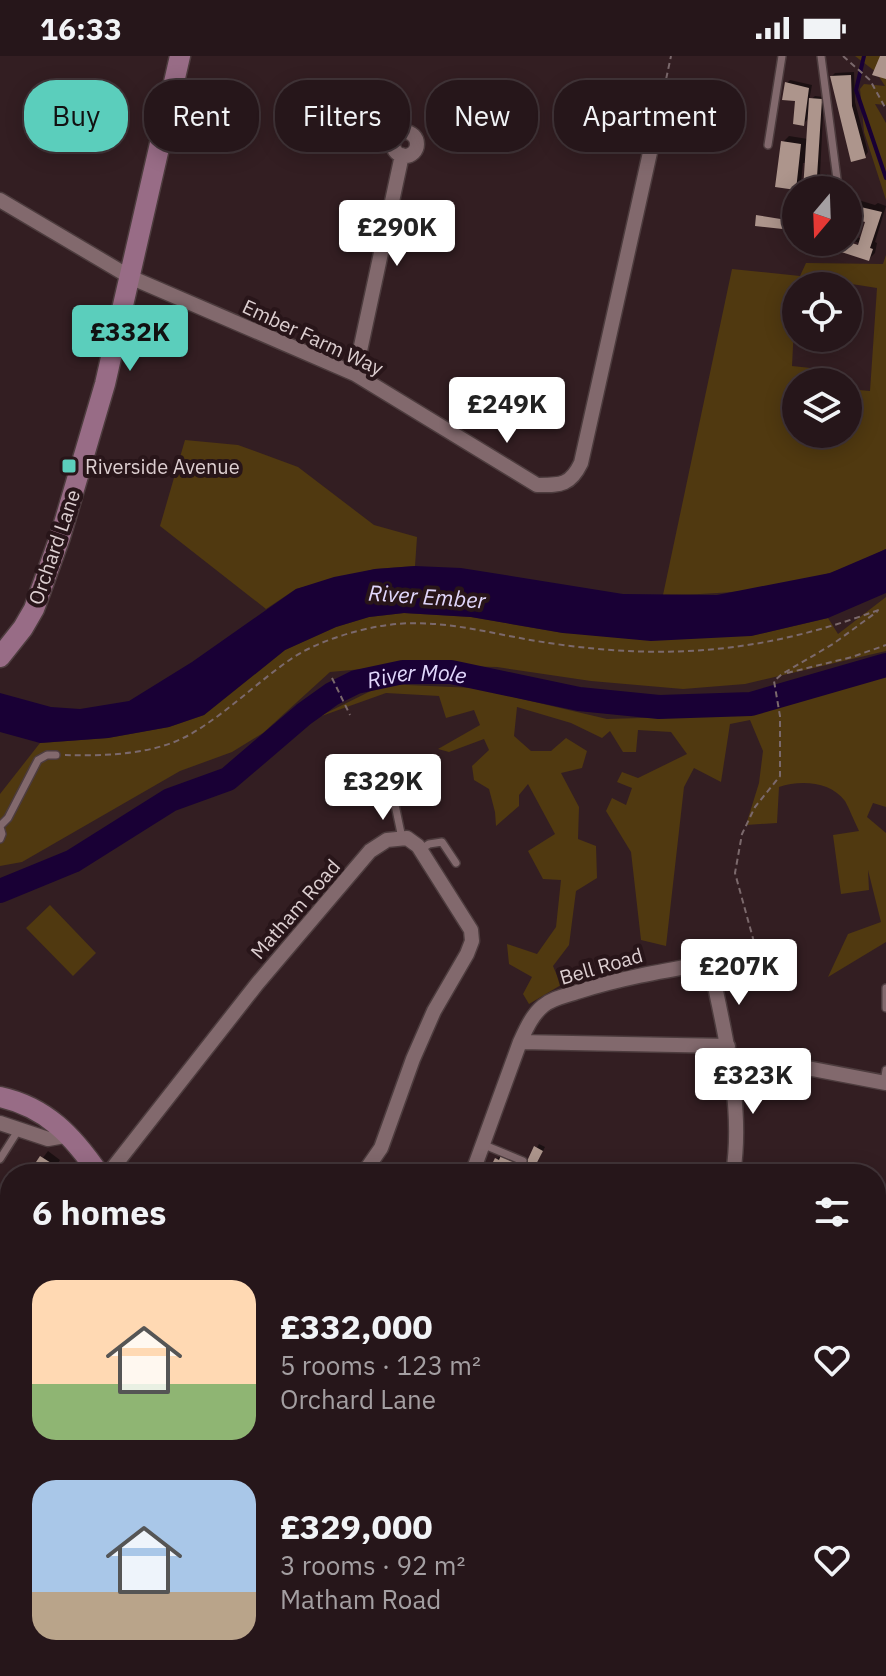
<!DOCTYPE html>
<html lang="en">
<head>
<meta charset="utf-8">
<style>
	body { margin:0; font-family:"IBM Plex Sans",sans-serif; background:#322327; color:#f1f3f6; height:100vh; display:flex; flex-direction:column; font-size:30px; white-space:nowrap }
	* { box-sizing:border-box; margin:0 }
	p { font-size:26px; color:#a49fa2 }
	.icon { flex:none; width:44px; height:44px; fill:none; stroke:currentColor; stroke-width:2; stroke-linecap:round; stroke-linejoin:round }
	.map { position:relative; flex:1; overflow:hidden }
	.side { position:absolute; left:0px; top:1108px; width:886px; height:512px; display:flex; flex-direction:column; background:#26161a; border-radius:32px 32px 0 0; box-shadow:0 4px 20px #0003,0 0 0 2px #423539 }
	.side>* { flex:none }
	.top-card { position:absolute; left:24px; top:24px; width:838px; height:72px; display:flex; gap:16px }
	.needle { width:52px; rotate:199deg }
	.buttons { position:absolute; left:782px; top:120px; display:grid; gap:16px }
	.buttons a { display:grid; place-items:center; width:80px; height:80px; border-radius:50%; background:#26161a; box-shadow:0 4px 20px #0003,0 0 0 2px #423539; font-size:40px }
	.price { position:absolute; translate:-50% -68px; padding:0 18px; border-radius:8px; background:#fff; color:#222; font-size:26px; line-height:52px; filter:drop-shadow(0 2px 4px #0008) }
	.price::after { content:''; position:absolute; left:50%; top:48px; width:24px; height:18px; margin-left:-12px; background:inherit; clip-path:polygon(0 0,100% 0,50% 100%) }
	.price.active { background:#5bcebc; color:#111 }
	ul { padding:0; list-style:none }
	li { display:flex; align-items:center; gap:24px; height:200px; padding:0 32px }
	li span { display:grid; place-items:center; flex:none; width:224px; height:160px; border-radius:24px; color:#555 }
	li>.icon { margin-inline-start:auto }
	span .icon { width:96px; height:96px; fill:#fffc; stroke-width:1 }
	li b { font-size:34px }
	h2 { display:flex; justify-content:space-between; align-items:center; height:96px; padding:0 32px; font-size:34px }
	.tag { padding:0 28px; border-radius:32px; background:#26161a; box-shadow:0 4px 20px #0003,0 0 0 2px #423539; font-size:28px; line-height:72px }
	.tag.active { background:#5bcebc; color:#111 }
	.status { display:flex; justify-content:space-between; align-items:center; height:56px; padding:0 40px; background:#26161a; direction:ltr }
	.status svg { height:22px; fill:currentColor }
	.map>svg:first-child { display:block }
	.built { fill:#41262b }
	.green { fill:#503910; fill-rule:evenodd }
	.water { fill:#190035 }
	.shadow { fill:#0007 }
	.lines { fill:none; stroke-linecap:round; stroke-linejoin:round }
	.stream { stroke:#190035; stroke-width:4 }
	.river { stroke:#190035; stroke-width:24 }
	.building { fill:#ad958c }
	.lane-casing { stroke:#4d3c3e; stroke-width:10 }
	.street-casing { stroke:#4d3c3e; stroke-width:17 }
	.secondary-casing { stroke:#4d3c3e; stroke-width:23 }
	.path { stroke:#7b696c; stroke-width:2; stroke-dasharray:6 4; stroke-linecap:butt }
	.lane { stroke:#82696d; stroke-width:7 }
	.street { stroke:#82696d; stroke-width:14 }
	.secondary { stroke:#986c86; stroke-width:20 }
	.poi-dot { fill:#5bcebc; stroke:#281519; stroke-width:3 }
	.labels { text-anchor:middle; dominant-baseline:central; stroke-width:8; stroke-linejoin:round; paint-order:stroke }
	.street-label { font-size:20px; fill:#ddcfd1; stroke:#281519 }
	.poi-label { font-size:20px; fill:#ddcfd1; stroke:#281519; text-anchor:start }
	.water-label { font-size:22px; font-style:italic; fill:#e1d7fc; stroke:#281519 }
</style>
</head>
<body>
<div class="status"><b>16:33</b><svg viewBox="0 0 49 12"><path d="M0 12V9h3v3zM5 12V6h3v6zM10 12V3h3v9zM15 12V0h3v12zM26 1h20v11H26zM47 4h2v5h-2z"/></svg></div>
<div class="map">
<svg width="886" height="1620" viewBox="0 0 886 1620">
	<rect width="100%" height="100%" fill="#331e22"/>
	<path class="built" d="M 0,1178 L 10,1184 L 10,1269 L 0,1280 Z
		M 407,1610 L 659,1610 L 678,1620 L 418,1620 Z"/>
	<path class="green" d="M 855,0 L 886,0 L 886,49 L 875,48 L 886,67 L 886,144 L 864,76 L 860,33 L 864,28 L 885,30 L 876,16 Z
		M 886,199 L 886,493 C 819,530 738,539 663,539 L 732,213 L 800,220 L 806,207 L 883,208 ZM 801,220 L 877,232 L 870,335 L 848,333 L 848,378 L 796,378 L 796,326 L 819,326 L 820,313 L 792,310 L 796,230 L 799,230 Z
		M 185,384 L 238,389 L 298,411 L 374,469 L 417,481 L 415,510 L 375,513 L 296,533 L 266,553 L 160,470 Z
		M 886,541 L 886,595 L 745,628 L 683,633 L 591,625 L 497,611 L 406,609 L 330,616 L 263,677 L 232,696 L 180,715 L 22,806 L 0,810 L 0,738 L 40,687 L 108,682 L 169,671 L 204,659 L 285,594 L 336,571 L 369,561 L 404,557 L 471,561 L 563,577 L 751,580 L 828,562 L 838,578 Z
		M 886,619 L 886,751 L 873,747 L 867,761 L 886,777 L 886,886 L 828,921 L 848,878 L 881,866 L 868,814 L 869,834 L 841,838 L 833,779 L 859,775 C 854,765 850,754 845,745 C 830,725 800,724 779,731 L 777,767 L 746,769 L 759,727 L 763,695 L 750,664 L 730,668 L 721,726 L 694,712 L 684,731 L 666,890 L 641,884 L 631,796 L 606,755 L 612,742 L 626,749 L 632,732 L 617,726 L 622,716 L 638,722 L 687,698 L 671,676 L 638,674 L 636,696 L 623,696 L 610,675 L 602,682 L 571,667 L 517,651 L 514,680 L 531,695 L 551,695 L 566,682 L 587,695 L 582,712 L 561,717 L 579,751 L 578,783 L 596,790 L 597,822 L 576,835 L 569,889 L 553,910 L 561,929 L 529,948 L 523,938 L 532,921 L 509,908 L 507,888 L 537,898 L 556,871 L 561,824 L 543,823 L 528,795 L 555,778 L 528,728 L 519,739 L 519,750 L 496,770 L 495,756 L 489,733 L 474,724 L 472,710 L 489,694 L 484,683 L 449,696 L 438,693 L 480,669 L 474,654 L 446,662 L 439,640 L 386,637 L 316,662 L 385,628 L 475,632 L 607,663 L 741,659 Z
		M 50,849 L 96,897 L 73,920 L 26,872 Z"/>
	<path class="water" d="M 886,493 L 886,537 L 828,562 L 751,580 L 651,585 L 563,577 L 471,561 L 404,557 L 369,561 L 336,571 L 285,594 L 204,659 L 169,671 L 108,682 L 40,687 L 0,676 L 0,637 L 51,651 L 80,653 L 129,645 L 192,606 L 296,533 L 334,521 L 375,513 L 415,510 L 461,512 L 623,538 L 717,539 L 830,517 Z"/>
	<path class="shadow" d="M 854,16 L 855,46 L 868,96 L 865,100 L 832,20 L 835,17 Z
		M 790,24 L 812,29 L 809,45 L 815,40 L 824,41 L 820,118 L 827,118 L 828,131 L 825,134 L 805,134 L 807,107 L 803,107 L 801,126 L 795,132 L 783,86 L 789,80 L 808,83 L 810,61 L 803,68 L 797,44 L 787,27 Z
		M 848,141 L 875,149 L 878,147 L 886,150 L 875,186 L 877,187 L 875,197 L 869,203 L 830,186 L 843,186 L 866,194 L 868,190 L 848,183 L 848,178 L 862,183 L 868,165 L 848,159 Z
		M 539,1088 L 545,1091 L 531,1118 L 496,1118 L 497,1103 L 500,1100 L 506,1097 L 527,1111 Z
		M 48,1095 L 60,1104 L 51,1118 L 31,1118 Z
		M 0,1130 L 10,1136 L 10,1165 L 0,1159 Z
		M 10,1307 L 10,1326 L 2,1321 Z
		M 0,1327 L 10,1332 L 10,1356 L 7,1360 L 10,1361 L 3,1373 L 0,1372 Z
		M 0,1384 L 7,1386 L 0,1406 Z
		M 0,1414 L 6,1416 L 0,1430 Z
		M 45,1610 L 74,1610 L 64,1620 L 41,1620 Z
		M 377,1610 L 390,1610 L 408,1620 L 370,1620 Z
		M 466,1610 L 475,1610 L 484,1620 L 457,1620 Z"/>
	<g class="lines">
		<path class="stream" d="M 864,0 L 856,34 L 886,122"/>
		<path class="river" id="s1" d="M 0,835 L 73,805 L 170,744 L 228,723 L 304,658 L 332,638 L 356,626 L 403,616 L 451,616 L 579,643 L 659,651 L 751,648 L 886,609"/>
	</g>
	<path class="building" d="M 880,0 L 886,0 L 886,23 L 872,19 Z
		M 851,19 L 852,50 L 866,102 L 851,106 L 830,20 Z
		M 785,26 L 809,32 L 804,70 L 793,68 L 795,45 L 782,44 Z
		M 809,42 L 822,43 L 817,121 L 824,121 L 825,134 L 803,134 Z
		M 781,85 L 801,88 L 796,134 L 775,131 Z
		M 848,148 L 882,156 L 870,192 L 873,193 L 869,205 L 826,191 L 828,186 L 849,186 L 858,189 L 865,166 L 848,161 Z
		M 756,159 L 793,165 L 792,174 L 755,170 Z
		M 534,1090 L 543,1095 L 531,1118 L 493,1118 L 495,1114 L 490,1112 L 495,1102 L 499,1104 L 501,1099 L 519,1108 L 518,1111 L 523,1114 Z
		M 40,1100 L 56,1110 L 51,1118 L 28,1118 Z
		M 0,1139 L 10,1145 L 10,1168 L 0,1161 Z
		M 0,1331 L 10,1335 L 9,1361 L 0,1357 Z
		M 3,1526 L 10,1532 L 10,1546 L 0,1553 L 0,1529 Z
		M 43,1610 L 58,1610 L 69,1620 L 38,1620 L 36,1618 Z
		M 132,1610 L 143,1610 L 148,1614 L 143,1620 L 124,1620 Z
		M 238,1610 L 245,1613 L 247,1610 L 270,1610 L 261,1620 L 229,1620 Z
		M 375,1610 L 383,1610 L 392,1617 L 399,1610 L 403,1610 L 397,1617 L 400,1620 L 368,1620 Z
		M 520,1610 L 583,1610 L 575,1620 L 530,1620 Z"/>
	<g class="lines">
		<g class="lane-casing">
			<path id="lane" d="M 821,0 L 837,123 L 830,134
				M 768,89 L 782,0
				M 377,718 L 394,744 L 402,782
				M 0,770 L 8,762 L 38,704 L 47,699 L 56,699
				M 0,771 L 2,778 L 0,783
				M 420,794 L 429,788 L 442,786 L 456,807
				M 886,932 L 886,952
				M 884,1026 L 886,1014
				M 482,1088 L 523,1105
				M 0,1103 L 19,1073
				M 602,1610 L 599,1614 L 607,1620
				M 635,1620 L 644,1610"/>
		</g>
		<g class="street-casing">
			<path id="street" d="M393 88a12 12 0 1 1 24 0a12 12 0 1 1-24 0Z
				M 0,144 L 130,221 L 355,318 L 537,429 C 560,429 570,430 581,407 L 657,65
				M 355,318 L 402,99
				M 710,907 C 724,975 744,1049 733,1118
				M 520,986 L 728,990
				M 730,1001 L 749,1001 L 886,1027
				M 0,1067 L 48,1083 L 70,1079
				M 108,1118 L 257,928 L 370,795 L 387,784 L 407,782 L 418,790 L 471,874 L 472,885 L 467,898 L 434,955 L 413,1003 L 381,1092 L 363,1118
				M 472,1118 L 520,986 C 526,973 532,959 543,950 C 552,942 566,940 577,936 C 636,917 697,910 757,898
				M 876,1367 L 886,1371
				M 0,1495 L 10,1481
				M 322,1610 L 332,1620
				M 829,1610 L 854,1620
				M 92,1620 L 100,1610
				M 289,1620 L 297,1610
				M 441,1620 L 448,1610"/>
		</g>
		<g class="secondary-casing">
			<path id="secondary" d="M 0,601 L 23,572 L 34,553 L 60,481 L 105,328 L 180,0
				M 0,1041 C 46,1051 73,1080 99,1118
				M 489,1610 L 498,1620"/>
		</g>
		<path class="path" d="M 843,0 L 870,24 L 886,53
			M 660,52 L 671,0
			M 787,617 L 852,601 L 886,589
			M 332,622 L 350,659
			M 65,699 C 105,700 153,699 189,679 C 226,658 256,627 291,603 C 316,586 352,575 381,570 C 438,560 493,579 549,587 C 669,605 767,596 881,553
			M 754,886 L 735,817 L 742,778 L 755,751 L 780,720 L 780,660 L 774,625 L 782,618 L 833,588 L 878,555
			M 0,1197 L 10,1203"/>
		<use href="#lane" class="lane"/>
		<use href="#street" class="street"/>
		<use href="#secondary" class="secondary"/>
	</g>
	<rect class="poi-dot" x="61" y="402" width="16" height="16" rx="4"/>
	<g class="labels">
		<g class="street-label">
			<text transform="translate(313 281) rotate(25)">Ember Farm Way</text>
			<text transform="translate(54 491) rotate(-71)">Orchard Lane</text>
			<text transform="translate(295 853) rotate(-49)">Matham Road</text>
			<text transform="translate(601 910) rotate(-16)">Bell Road</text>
		</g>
		<g class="poi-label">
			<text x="85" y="410">Riverside Avenue</text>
		</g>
		<g class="water-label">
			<text transform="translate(427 540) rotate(4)">River Ember</text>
			<text stroke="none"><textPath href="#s1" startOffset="478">River Mole</textPath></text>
		</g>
	</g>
</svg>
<div class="buttons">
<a><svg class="needle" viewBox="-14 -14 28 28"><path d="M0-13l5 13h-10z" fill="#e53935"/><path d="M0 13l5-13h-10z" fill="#a49fa2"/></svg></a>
<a><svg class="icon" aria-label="locate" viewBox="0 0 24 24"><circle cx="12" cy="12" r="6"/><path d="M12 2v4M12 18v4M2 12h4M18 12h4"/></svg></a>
<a><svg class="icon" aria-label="layers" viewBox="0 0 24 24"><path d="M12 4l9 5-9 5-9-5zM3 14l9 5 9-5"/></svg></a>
</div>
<b class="price" style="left:397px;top:212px">£290K</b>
<b class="price active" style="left:130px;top:317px">£332K</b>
<b class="price" style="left:507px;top:389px">£249K</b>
<b class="price" style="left:383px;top:766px">£329K</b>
<b class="price" style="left:739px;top:951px">£207K</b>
<b class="price" style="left:753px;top:1060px">£323K</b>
<div class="top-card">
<a class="tag active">Buy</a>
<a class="tag">Rent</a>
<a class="tag">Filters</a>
<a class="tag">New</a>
<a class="tag">Apartment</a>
</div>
<section class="side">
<h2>6 homes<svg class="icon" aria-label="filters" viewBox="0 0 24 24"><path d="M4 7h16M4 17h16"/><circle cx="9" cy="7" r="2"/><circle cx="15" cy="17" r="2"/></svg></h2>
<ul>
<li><span style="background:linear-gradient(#ffd9b3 65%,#8fb573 0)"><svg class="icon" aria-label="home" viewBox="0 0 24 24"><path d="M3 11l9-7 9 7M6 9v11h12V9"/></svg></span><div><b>£332,000</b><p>5 rooms · 123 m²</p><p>Orchard Lane</p></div><svg class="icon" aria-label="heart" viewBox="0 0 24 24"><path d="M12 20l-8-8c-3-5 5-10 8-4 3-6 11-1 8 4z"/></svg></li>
<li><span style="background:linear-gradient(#a9c7e8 70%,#b9a48a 0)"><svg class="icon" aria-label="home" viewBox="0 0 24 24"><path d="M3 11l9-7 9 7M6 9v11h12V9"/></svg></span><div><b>£329,000</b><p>3 rooms · 92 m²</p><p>Matham Road</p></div><svg class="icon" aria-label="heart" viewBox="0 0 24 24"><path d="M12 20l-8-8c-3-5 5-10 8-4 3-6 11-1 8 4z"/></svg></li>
</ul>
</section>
</div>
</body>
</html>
